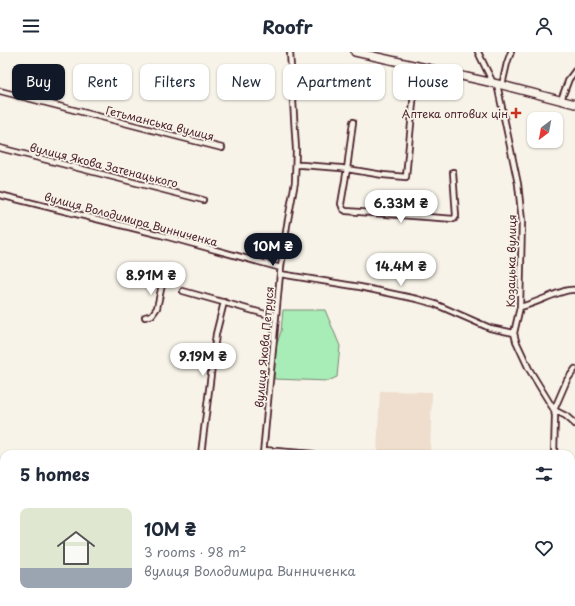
<!DOCTYPE html>
<html lang="en">
<head>
<meta charset="utf-8">
<style>
	body { margin:0; font-family:"Playpen Sans",sans-serif; background:#f2f2f3; color:#1f2937; height:100vh; display:flex; flex-direction:column; font-size:15px; white-space:nowrap }
	* { box-sizing:border-box; margin:0 }
	p { font-size:13px; color:#747a83 }
	.icon { flex:none; width:22px; height:22px; fill:none; stroke:currentColor; stroke-width:2; stroke-linecap:round; stroke-linejoin:round }
	.map { position:relative; flex:1; overflow:hidden }
	.sheet { position:absolute; left:0px; top:398px; width:575px; height:156px; display:flex; flex-direction:column; background:#fff; border-radius:12px 12px 0 0; box-shadow:0 1px 3px #0004 }
	.sheet>* { flex:none }
	.guide { position:absolute; left:12px; top:12px; width:551px; height:36px; display:flex; gap:8px }
	.needle { width:26px; rotate:212deg }
	.buttons { position:absolute; left:527px; top:60px; display:grid; gap:8px }
	.buttons a { display:grid; place-items:center; width:36px; height:36px; border-radius:8px; background:#fff; box-shadow:0 1px 3px #0004; font-size:20px }
	.price { position:absolute; translate:-50% -34px; padding:0 9px; border-radius:14px; background:#fff; color:#222; font-size:13px; line-height:26px; filter:drop-shadow(0 1px 2px #0008) }
	.price::after { content:''; position:absolute; left:50%; top:24px; width:12px; height:9px; margin-left:-6px; background:inherit; clip-path:polygon(0 0,100% 0,50% 100%) }
	.price.active { background:#111827; color:#fff }
	ul { padding:0; list-style:none }
	li { display:flex; align-items:center; gap:12px; height:100px; padding:0 20px }
	li span { display:grid; place-items:center; flex:none; width:112px; height:80px; border-radius:8px; color:#555 }
	li>.icon { margin-inline-start:auto }
	span .icon { width:48px; height:48px; fill:#fffc; stroke-width:1 }
	li b { font-size:17px }
	h2 { display:flex; justify-content:space-between; align-items:center; height:48px; padding:0 20px; font-size:17px }
	.chip { padding:0 14px; border-radius:8px; background:#fff; box-shadow:0 1px 3px #0004; font-size:14px; line-height:36px }
	.chip.active { background:#111827; color:#fff }
	header { display:flex; justify-content:space-between; align-items:center; height:52px; padding:0 20px; background:#fff; font-size:18px; font-weight:700 }
	.map>svg:first-child { display:block }
	.built { fill:#efddcd }
	.green { fill:#a8ecb7; stroke:#798671 }
	.lines { fill:none; stroke-linecap:round; stroke-linejoin:round }
	.minor-casing { stroke:#4a1f2b; stroke-width:8 }
	.trunk-casing { stroke:#4a1f2b; stroke-width:10 }
	.minor { stroke:#f7f3e8; stroke-width:4.5 }
	.trunk { stroke:#f7f3e8; stroke-width:7 }
	.poi-dot { fill:#c8321e; stroke:#f7f3e8; stroke-width:1.5 }
	.labels { text-anchor:middle; dominant-baseline:central; stroke-width:3.5; stroke-linejoin:round; paint-order:stroke }
	.poi-label { font-size:11px; fill:#4a1f2b; stroke:#f7f3e8; text-anchor:end }
	.street-label { font-size:11px; fill:#4a1f2b; stroke:#f7f3e8 }
</style>
</head>
<body>
<header><svg class="icon" aria-label="menu" viewBox="0 0 24 24"><path d="M4 6h16M4 12h16M4 18h16"/></svg>Roofr<svg class="icon" aria-label="person" viewBox="0 0 24 24"><circle cx="12" cy="8" r="4"/><path d="M4 21q1-7 8-7t8 7"/></svg></header>
<div class="map">
<svg width="575" height="554" viewBox="0 0 575 554">
	<rect width="100%" height="100%" fill="#f7f3e8"/>
	<filter id="ink" filterUnits="userSpaceOnUse"><feTurbulence type="fractalNoise" baseFrequency=".025" numOctaves="2"/><feDisplacementMap in="SourceGraphic" scale="8" xChannelSelector="R" yChannelSelector="G"/><feConvolveMatrix kernelMatrix="1 2 1 2 8 2 1 2 1" color-interpolation-filters="sRGB"/></filter>
	<g filter="url(#ink)">
		<path class="built" d="M 380,339 L 432,340 L 430,402 L 377,402 Z"/>
		<path class="green" d="M 283,258 L 325,258 L 340,294 L 337,325 L 328,329 L 274,327 L 276,295 L 281,279 Z"/>
		<g class="lines">
			<g class="minor-casing">
				<path id="minor" d="M 478,0 L 493,31
					M 497,32 L 518,132 L 522,169 L 520,255 L 514,281 L 516,289 L 529,317 L 554,358 L 555,364 L 554,402
					M 502,33 L 507,11 L 511,0
					M 0,39 L 222,96
					M 561,48 L 569,27 L 575,19
					M 353,70 L 347,117 L 341,152 L 343,157 L 346,159 L 454,167 L 456,164 L 453,120
					M 0,96 L 203,148
					M 296,113 L 302,113 L 341,116 L 383,123 L 406,125 L 415,29
					M 0,143 L 161,183 L 281,216
					M 280,222 L 360,235 L 417,247 L 435,252 L 490,276 L 514,281
					M 183,239 L 276,265
					M 520,255 C 536,252 563,236 575,238
					M 145,265 L 152,263 L 157,256 L 163,228
					M 575,317 L 567,328 L 554,358 L 566,364 L 575,372
					M 264,398 L 313,402
					M 201,402 L 216,282 L 224,250
					M 263,402 L 280,222 L 287,173 L 295,130 L 296,97 L 290,0
					M 571,443 L 575,443
					M 571,495 L 575,494
					M 500,550 L 564,553
					M 185,554 L 185,550
					M 251,554 L 252,550
					M 467,554 L 467,550"/>
			</g>
			<g class="trunk-casing">
				<path id="trunk" d="M 355,0 L 502,33 L 575,52"/>
			</g>
			<use href="#minor" class="minor"/>
			<use href="#trunk" class="trunk"/>
		</g>
	</g>
	<path class="poi-dot" d="M514 55h4v4h4v4h-4v4h-4v-4h-4v-4h4z"/>
	<g class="labels">
		<g class="poi-label">
			<text x="508" y="61">Аптека оптових цін</text>
		</g>
		<g class="street-label">
			<text transform="translate(160 71) rotate(14)">Гетьманська вулиця</text>
			<text transform="translate(104 113) rotate(14)">вулиця Якова Затенацького</text>
			<text transform="translate(131 167) rotate(15)">вулиця Володимира Винниченка</text>
			<text transform="translate(511 209) rotate(-89)">Козацька вулиця</text>
			<text transform="translate(264 295) rotate(-85)">вулиця Якова Петруся</text>
		</g>
	</g>
</svg>
<div class="buttons">
<a><svg class="needle" viewBox="-14 -14 28 28"><path d="M0-13l5 13h-10z" fill="#e53935"/><path d="M0 13l5-13h-10z" fill="#747a83"/></svg></a>
</div>
<b class="price" style="left:401px;top:172px">6.33M ₴</b>
<b class="price active" style="left:273px;top:215px">10M ₴</b>
<b class="price" style="left:401px;top:235px">14.4M ₴</b>
<b class="price" style="left:151px;top:244px">8.91M ₴</b>
<b class="price" style="left:203px;top:325px">9.19M ₴</b>
<div class="guide">
<a class="chip active">Buy</a>
<a class="chip">Rent</a>
<a class="chip">Filters</a>
<a class="chip">New</a>
<a class="chip">Apartment</a>
<a class="chip">House</a>
</div>
<section class="sheet">
<h2>5 homes<svg class="icon" aria-label="filters" viewBox="0 0 24 24"><path d="M4 7h16M4 17h16"/><circle cx="9" cy="7" r="2"/><circle cx="15" cy="17" r="2"/></svg></h2>
<ul>
<li><span style="background:linear-gradient(#dfe7d0 75%,#9aa5b1 0)"><svg class="icon" aria-label="home" viewBox="0 0 24 24"><path d="M3 11l9-7 9 7M6 9v11h12V9"/></svg></span><div><b>10M ₴</b><p>3 rooms · 98 m²</p><p>вулиця Володимира Винниченка</p></div><svg class="icon" aria-label="heart" viewBox="0 0 24 24"><path d="M12 20l-8-8c-3-5 5-10 8-4 3-6 11-1 8 4z"/></svg></li>
</ul>
</section>
</div>
</body>
</html>
